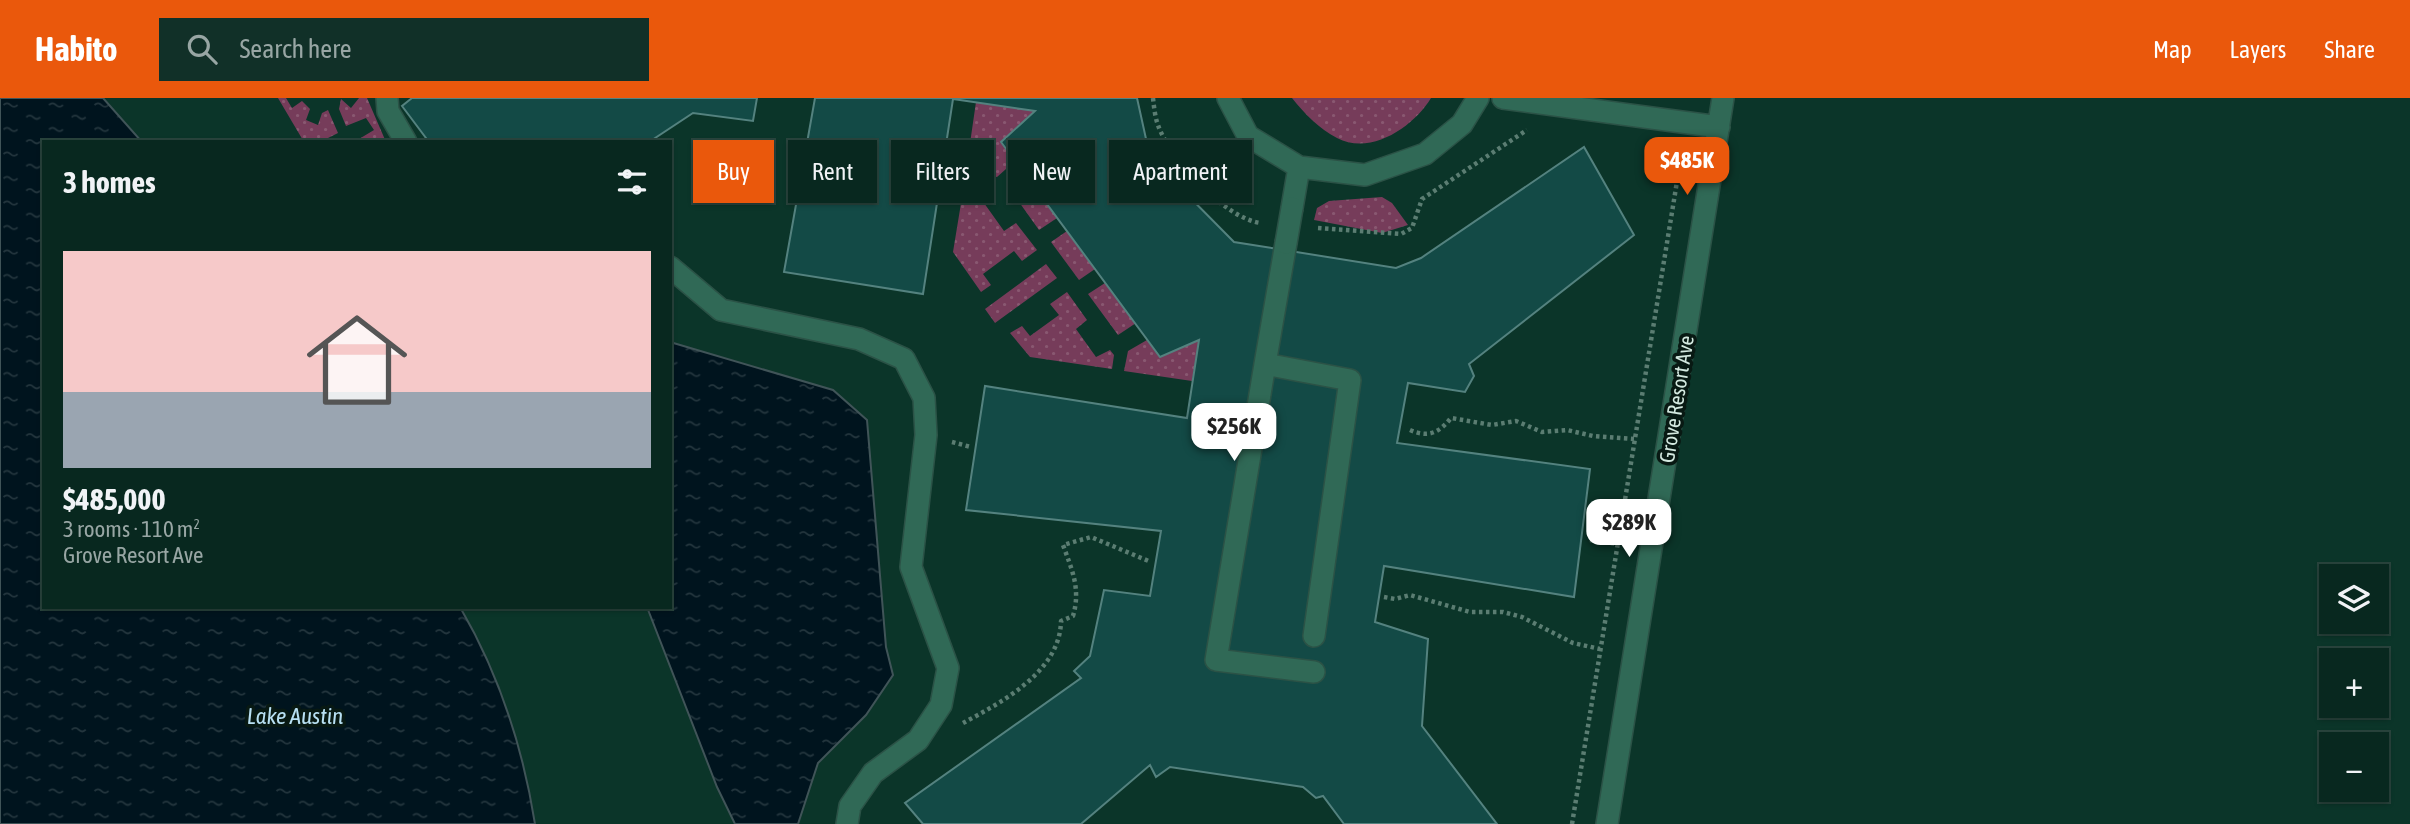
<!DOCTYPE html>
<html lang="en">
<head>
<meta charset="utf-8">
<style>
	body { margin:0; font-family:"Asap Condensed",sans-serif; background:#113028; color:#f1f3f6; height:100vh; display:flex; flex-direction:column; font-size:26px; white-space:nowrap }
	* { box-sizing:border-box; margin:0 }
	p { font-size:23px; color:#98a6a4 }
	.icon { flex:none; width:38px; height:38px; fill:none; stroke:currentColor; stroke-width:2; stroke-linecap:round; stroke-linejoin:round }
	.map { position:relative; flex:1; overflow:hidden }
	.side { position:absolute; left:42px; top:42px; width:630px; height:469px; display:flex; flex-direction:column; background:#08281f; border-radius:0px; box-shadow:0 2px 5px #0004,0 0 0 2px #29443d }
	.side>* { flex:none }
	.banner { position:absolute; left:693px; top:42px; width:665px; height:63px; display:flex; gap:14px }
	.tools { position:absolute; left:2319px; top:466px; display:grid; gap:14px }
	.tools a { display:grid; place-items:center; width:70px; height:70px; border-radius:0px; background:#08281f; box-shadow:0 2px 5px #0004,0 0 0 2px #29443d; font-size:35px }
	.price { position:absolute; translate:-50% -60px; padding:0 16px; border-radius:14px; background:#fff; color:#222; font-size:23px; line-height:46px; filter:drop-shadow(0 2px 4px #0008) }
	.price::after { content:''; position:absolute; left:50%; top:42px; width:21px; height:16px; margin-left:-10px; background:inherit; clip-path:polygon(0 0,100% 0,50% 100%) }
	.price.active { background:#ea580c; color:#fff }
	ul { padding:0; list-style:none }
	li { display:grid; align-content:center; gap:14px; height:371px; padding:0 21px }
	li span { display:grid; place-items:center; height:217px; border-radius:0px; color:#555 }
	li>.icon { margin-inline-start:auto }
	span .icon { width:126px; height:126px; fill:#fffc; stroke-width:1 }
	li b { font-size:30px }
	h2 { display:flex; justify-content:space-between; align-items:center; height:84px; padding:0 21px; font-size:30px }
	.tag { padding:0 24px; border-radius:0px; background:#08281f; box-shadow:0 2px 5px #0004,0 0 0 2px #29443d; font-size:24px; line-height:63px }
	.tag.active { background:#ea580c; color:#fff }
	header { display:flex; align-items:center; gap:42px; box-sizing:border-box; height:98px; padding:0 35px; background:#ea580c; color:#fff }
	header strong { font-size:33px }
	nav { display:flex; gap:38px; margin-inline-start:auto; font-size:24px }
	.search { width:490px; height:63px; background:#113028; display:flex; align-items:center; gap:18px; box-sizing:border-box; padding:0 24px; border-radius:0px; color:#98a6a4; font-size:26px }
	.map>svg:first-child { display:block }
	.grass { fill:url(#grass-dots) }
	.water { fill:url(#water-ripples); stroke:#405458; stroke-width:2 }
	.building { fill:#134a46; stroke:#54827f; stroke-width:2 }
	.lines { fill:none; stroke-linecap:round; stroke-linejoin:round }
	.minor-casing { stroke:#2b5246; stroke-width:24 }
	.path { stroke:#5b7d72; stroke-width:4.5; stroke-dasharray:3.5 3.5; stroke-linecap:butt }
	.minor { stroke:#306956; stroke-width:21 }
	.minor-bridge-casing { stroke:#2b5246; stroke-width:24; stroke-linecap:butt }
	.minor-bridge { stroke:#306956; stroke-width:21 }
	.labels { text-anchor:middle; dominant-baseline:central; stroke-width:7; stroke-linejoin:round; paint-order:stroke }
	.street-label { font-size:21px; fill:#d4e9e0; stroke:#081913 }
	.water-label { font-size:23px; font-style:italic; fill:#b8e0f3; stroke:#081913 }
</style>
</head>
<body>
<header>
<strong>Habito</strong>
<div class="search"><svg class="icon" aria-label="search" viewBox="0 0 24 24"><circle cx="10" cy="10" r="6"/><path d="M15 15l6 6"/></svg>Search here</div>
<nav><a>Map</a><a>Layers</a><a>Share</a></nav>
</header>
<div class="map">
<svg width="2410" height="726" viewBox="0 0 2410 726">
	<defs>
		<pattern id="grass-dots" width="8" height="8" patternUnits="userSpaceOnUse" patternTransform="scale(1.75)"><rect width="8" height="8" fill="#763c5a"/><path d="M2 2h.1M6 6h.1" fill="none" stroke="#895871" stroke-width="1.8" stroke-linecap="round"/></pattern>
		<pattern id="water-ripples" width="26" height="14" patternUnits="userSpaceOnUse" patternTransform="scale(1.75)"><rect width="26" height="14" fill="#00141e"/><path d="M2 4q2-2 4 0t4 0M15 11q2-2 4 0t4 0" fill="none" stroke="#24363e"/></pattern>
	</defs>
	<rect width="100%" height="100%" fill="#0b3529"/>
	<path class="grass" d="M 278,0 L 286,0 L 292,10 L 302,3 L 310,11 L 306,22 L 318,27 L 322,15 L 328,12 L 338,35 L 320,44 L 304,44 Z
		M 359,0 L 367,0 L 386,44 L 354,44 L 374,32 L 366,20 L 346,28 L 339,11 L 341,1 L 351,10 Z
		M 1292,0 L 1431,0 C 1414,28 1372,58 1337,40 C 1319,31 1304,15 1292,0 Z
		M 976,4 L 1035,13 L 1001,44 L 1015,63 L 997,79 L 966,73 Z
		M 1025,77 L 1057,120 L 1039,132 L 1009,90 Z
		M 964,87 L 990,91 L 995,97 L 984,105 L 1004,133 L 1016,125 L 1037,152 L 1022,163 L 1014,153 L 983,176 L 991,187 L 981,194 L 953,154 Z
		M 1382,99 L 1392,105 L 1408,127 L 1382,135 L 1314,122 L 1317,110 L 1329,103 Z
		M 1067,133 L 1095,171 L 1079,182 L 1051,144 Z
		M 1046,166 L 1057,180 L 995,225 L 985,211 Z
		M 1105,185 L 1136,225 L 1118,237 L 1088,196 Z
		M 1067,194 L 1087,222 L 1076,231 L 1096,259 L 1110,252 L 1114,257 L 1112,271 L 1030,259 L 1010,235 L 1022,228 L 1030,238 L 1059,217 L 1050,206 Z
		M 1147,242 L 1199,242 L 1192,283 L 1124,273 L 1128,253 Z"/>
	<path class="water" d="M 0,0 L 103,0 L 142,44 L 44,44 L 44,509 L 460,509 C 499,576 523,650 535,726 L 0,726 Z
		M 670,244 L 833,292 L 867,322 L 886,549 L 893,577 L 866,617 L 818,665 L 798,726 L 735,726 L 717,689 L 647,509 L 670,509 Z"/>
	<path class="building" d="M 412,0 L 757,0 L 753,23 L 693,15 L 649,44 L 429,44 L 402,8 Z
		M 815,0 L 1137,0 L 1150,59 L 1234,144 L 1396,170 L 1421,160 L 1584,49 L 1634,137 L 1469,266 L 1474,278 L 1465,294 L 1408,285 L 1397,345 L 1590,371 L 1574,499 L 1384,468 L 1375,524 L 1428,541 L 1422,628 L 1497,726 L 1344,726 L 1323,698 L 1316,700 L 1303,689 L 1170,669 L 1156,679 L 1150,667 L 1081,726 L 923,726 L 905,705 L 1081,580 L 1074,573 L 1090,558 L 1104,492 L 1150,498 L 1161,433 L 966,412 L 985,288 L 1187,320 L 1199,242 L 1160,259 L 1001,44 L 1035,13 L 953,1 L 923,196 L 784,174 Z"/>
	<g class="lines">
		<g class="minor-casing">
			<path id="minor" d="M 387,0 L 388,13 L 406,44
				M 1228,0 L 1248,38 L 1299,69 L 1365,77 L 1425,56 L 1462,26 L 1478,0
				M 1503,0 L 1719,29
				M 1292,110 L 1299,69
				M 670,169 L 721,212 L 859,241 L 904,261 L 924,300 L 926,337 L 911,469 L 948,570 L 941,607 L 918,642 L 873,675 L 850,708 L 847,726
				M 1265,266 L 1286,145
				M 1314,538 L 1350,282 L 1265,266 L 1216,562 L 1314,574
				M 1607,726 L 1723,0"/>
		</g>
		<path class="path" d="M 1153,0 C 1154,9 1155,19 1158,27 C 1169,60 1225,121 1261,125
			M 1318,130 L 1401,136 L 1412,130 L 1422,101 L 1527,32
			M 1410,332 C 1428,340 1439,335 1451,320 L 1492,327 L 1516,323 L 1542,334 L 1567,332 L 1593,338 L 1634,341
			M 952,344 L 971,349
			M 1590,442 L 1617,446
			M 1384,499 L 1395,501 L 1410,497 L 1470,514 L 1503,514 L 1522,519 L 1573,545 L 1600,551
			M 963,625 C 1002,604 1060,574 1061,523 L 1073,518 C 1081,491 1072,472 1063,447 L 1091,439 L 1151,464
			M 1572,726 L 1682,53"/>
		<use href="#minor" class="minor"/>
		<g class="minor-bridge-casing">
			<path id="minor-bridge" d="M 1286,145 L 1292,110"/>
		</g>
		<use href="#minor-bridge" class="minor-bridge"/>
	</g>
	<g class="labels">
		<g class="street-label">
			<text transform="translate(1676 301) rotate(-81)">Grove Resort Ave</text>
		</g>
		<g class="water-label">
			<text x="295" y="618">Lake Austin</text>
		</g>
	</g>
</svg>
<div class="tools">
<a><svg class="icon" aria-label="layers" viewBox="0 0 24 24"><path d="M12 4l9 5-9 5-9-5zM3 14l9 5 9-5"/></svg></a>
<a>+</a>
<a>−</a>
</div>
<b class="price active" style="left:1687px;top:99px">$485K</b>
<b class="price" style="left:1234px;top:365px">$256K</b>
<b class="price" style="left:1629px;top:461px">$289K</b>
<div class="banner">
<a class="tag active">Buy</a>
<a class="tag">Rent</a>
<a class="tag">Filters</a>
<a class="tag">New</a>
<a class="tag">Apartment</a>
</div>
<section class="side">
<h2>3 homes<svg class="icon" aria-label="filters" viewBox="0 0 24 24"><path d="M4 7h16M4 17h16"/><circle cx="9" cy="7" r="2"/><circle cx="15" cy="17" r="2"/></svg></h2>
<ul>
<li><span style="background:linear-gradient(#f6c9c9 65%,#9aa5b1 0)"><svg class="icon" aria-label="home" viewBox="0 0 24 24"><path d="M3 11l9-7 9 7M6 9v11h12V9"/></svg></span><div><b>$485,000</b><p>3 rooms · 110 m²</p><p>Grove Resort Ave</p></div></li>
</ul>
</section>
</div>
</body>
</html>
